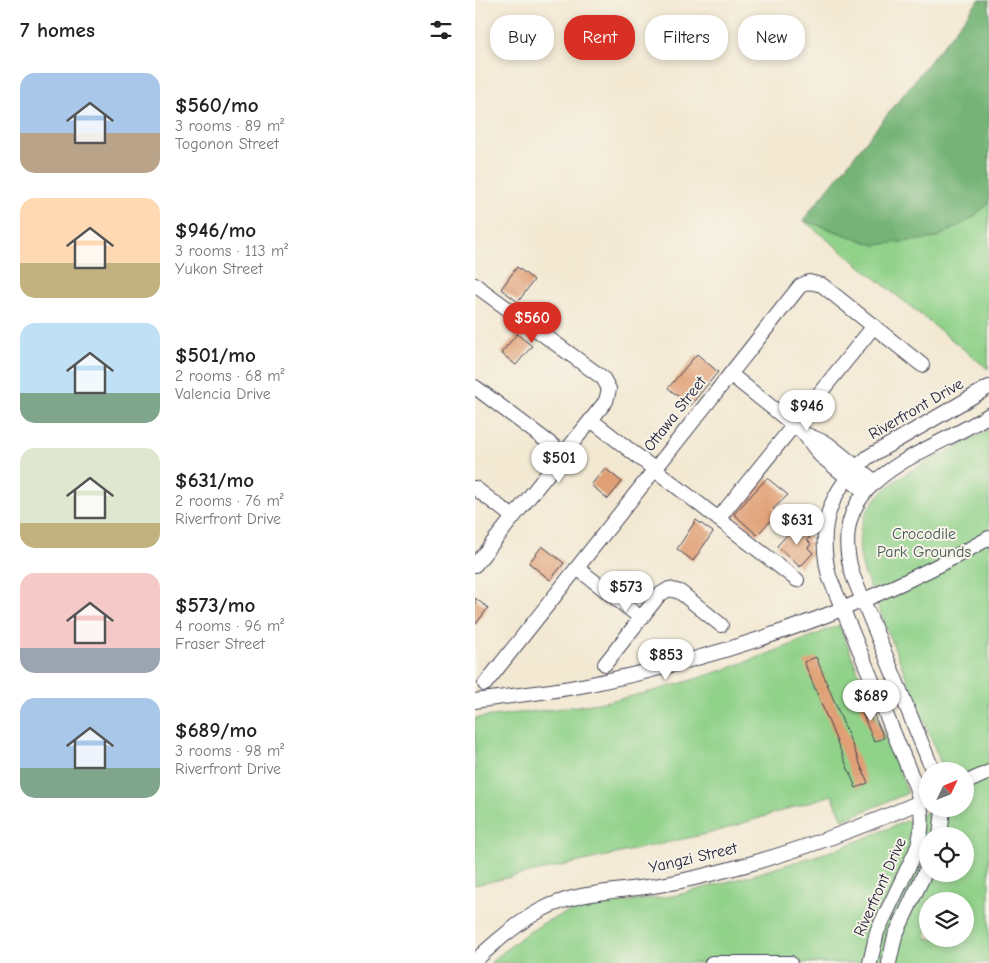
<!DOCTYPE html>
<html lang="en">
<head>
<meta charset="utf-8">
<style>
	body { margin:0; font-family:"Comic Neue",sans-serif; background:#f2f2f2; color:#222; height:100vh; display:flex; flex-direction:column; font-size:19px; white-space:nowrap }
	* { box-sizing:border-box; margin:0 }
	p { font-size:16px; color:#767676 }
	.icon { flex:none; width:28px; height:28px; fill:none; stroke:currentColor; stroke-width:2; stroke-linecap:round; stroke-linejoin:round }
	.map { position:relative; flex:1; overflow:hidden }
	.sheet { display:flex; flex-direction:column; background:#fff; width:475px }
	.sheet>* { flex:none }
	.hud { position:absolute; left:15px; top:15px; width:424px; height:45px; display:flex; gap:10px }
	.needle { width:32px; rotate:47deg }
	.buttons { position:absolute; left:444px; top:762px; display:grid; gap:10px }
	.buttons a { display:grid; place-items:center; width:55px; height:55px; border-radius:50%; background:#fff; box-shadow:0 2px 8px #0003; font-size:25px }
	.price { position:absolute; translate:-50% -42px; padding:0 11px; border-radius:18px; background:#fff; color:#222; font-size:16px; line-height:32px; filter:drop-shadow(0 1px 2px #0008) }
	.price::after { content:''; position:absolute; left:50%; top:30px; width:15px; height:11px; margin-left:-8px; background:inherit; clip-path:polygon(0 0,100% 0,50% 100%) }
	.price.current { background:#d93025; color:#fff }
	ul { padding:0; list-style:none }
	li { display:flex; align-items:center; gap:15px; height:125px; padding:0 20px }
	li span { display:grid; place-items:center; flex:none; width:140px; height:100px; border-radius:15px; color:#555 }
	li>.icon { margin-inline-start:auto }
	span .icon { width:60px; height:60px; fill:#fffc; stroke-width:1 }
	li b { font-size:21px }
	h2 { display:flex; justify-content:space-between; align-items:center; height:60px; padding:0 20px; font-size:21px }
	.chip { padding:0 18px; border-radius:20px; background:#fff; box-shadow:0 2px 8px #0003; font-size:18px; line-height:45px }
	.chip.current { background:#d93025; color:#fff }
	main { display:flex; flex:1; min-height:0 }
	.map>svg:first-child { display:block }
	.green { fill:#91d28a; stroke:#5a7a62; fill-rule:evenodd }
	.forest { fill:#74b476; stroke:#4b6b58 }
	.building { fill:#e09f75 }
	.lines { fill:none; stroke-linecap:round; stroke-linejoin:round }
	.minor-casing { stroke:#414052; stroke-width:16 }
	.minor { stroke:#fff; stroke-width:14 }
	.labels { text-anchor:middle; dominant-baseline:central; stroke-width:4; stroke-linejoin:round; paint-order:stroke }
	.street-label { font-size:16px; fill:#22223b; stroke:#f7f3e8 }
	.park-label { font-size:16px; fill:#435753; stroke:#f7f3e8 }
</style>
</head>
<body>
<main>
<section class="sheet">
<h2>7 homes<svg class="icon" aria-label="filters" viewBox="0 0 24 24"><path d="M4 7h16M4 17h16"/><circle cx="9" cy="7" r="2"/><circle cx="15" cy="17" r="2"/></svg></h2>
<ul>
<li><span style="background:linear-gradient(#a9c7e8 60%,#b9a48a 0)"><svg class="icon" aria-label="home" viewBox="0 0 24 24"><path d="M3 11l9-7 9 7M6 9v11h12V9"/></svg></span><div><b>$560/mo</b><p>3 rooms · 89 m²</p><p>Togonon Street</p></div></li>
<li><span style="background:linear-gradient(#ffd9b3 65%,#c2b280 0)"><svg class="icon" aria-label="home" viewBox="0 0 24 24"><path d="M3 11l9-7 9 7M6 9v11h12V9"/></svg></span><div><b>$946/mo</b><p>3 rooms · 113 m²</p><p>Yukon Street</p></div></li>
<li><span style="background:linear-gradient(#bfe0f5 70%,#7fa58c 0)"><svg class="icon" aria-label="home" viewBox="0 0 24 24"><path d="M3 11l9-7 9 7M6 9v11h12V9"/></svg></span><div><b>$501/mo</b><p>2 rooms · 68 m²</p><p>Valencia Drive</p></div></li>
<li><span style="background:linear-gradient(#dfe7d0 75%,#c2b280 0)"><svg class="icon" aria-label="home" viewBox="0 0 24 24"><path d="M3 11l9-7 9 7M6 9v11h12V9"/></svg></span><div><b>$631/mo</b><p>2 rooms · 76 m²</p><p>Riverfront Drive</p></div></li>
<li><span style="background:linear-gradient(#f6c9c9 75%,#9aa5b1 0)"><svg class="icon" aria-label="home" viewBox="0 0 24 24"><path d="M3 11l9-7 9 7M6 9v11h12V9"/></svg></span><div><b>$573/mo</b><p>4 rooms · 96 m²</p><p>Fraser Street</p></div></li>
<li><span style="background:linear-gradient(#a9c7e8 70%,#7fa58c 0)"><svg class="icon" aria-label="home" viewBox="0 0 24 24"><path d="M3 11l9-7 9 7M6 9v11h12V9"/></svg></span><div><b>$689/mo</b><p>3 rooms · 98 m²</p><p>Riverfront Drive</p></div></li>
</ul>
</section>
<div class="map">
<svg width="514" height="963" viewBox="0 0 514 963">
	<rect width="100%" height="100%" fill="#f7f3e8"/>
	<filter id="ink" filterUnits="userSpaceOnUse"><feTurbulence type="fractalNoise" baseFrequency=".02" numOctaves="2"/><feDisplacementMap in="SourceGraphic" scale="10" xChannelSelector="R" yChannelSelector="G"/><feConvolveMatrix kernelMatrix="1 2 1 2 8 2 1 2 1" color-interpolation-filters="sRGB"/></filter>
	<filter id="wash" filterUnits="userSpaceOnUse"><feTurbulence type="fractalNoise" baseFrequency=".0096" numOctaves="4" result="noise"/><feDisplacementMap in="SourceGraphic" scale="20" xChannelSelector="R" yChannelSelector="G"/><feGaussianBlur stdDeviation="1.12" result="paint"/><feColorMatrix in="noise" values="0 0 0 0 0 0 0 0 0 0 0 0 0 0 0 0 0 1.4 0 .05"/><feComposite in="paint" operator="in"/></filter>
	<g filter="url(#wash)">
		<rect width="100%" height="100%" fill="#f3e9d3"/>
		<path class="green" d="M 514,203 L 513,369 L 328,220 L 400,245 L 496,219 Z
			M 514,429 L 514,963 L 15,963 L 48,936 L 72,921 L 94,912 L 123,905 L 198,896 L 278,875 L 366,848 L 460,809 L 490,809 L 490,771 L 469,771 L 389,572 C 362,483 458,466 514,429 ZM 452,836 L 490,836 L 490,874 L 452,874 ZM 452,901 L 490,901 L 490,939 L 452,939 Z
			M 364,625 L 433,793 L 368,820 L 357,795 L 240,832 L 0,885 L 0,718 C 39,713 79,710 117,704 C 202,690 286,658 364,625 Z"/>
		<path class="forest" d="M 504,0 L 514,0 L 514,203 L 496,219 L 461,238 L 400,245 L 328,220 Z"/>
		<g id="blocks">
			<path class="building" d="M 42,267 L 59,280 L 43,302 L 26,289 Z
				M 42,334 L 57,346 L 41,365 L 26,353 Z
				M 222,354 L 243,372 L 215,406 L 193,388 Z
				M 130,468 L 147,482 L 133,499 L 116,485 Z
				M 292,478 L 313,495 L 298,509 L 303,513 L 282,535 L 259,514 Z
				M 221,520 L 238,532 L 218,561 L 202,549 Z
				M 321,525 L 335,537 L 332,540 L 336,544 L 333,548 L 338,553 L 325,567 L 302,546 Z
				M 67,546 L 89,563 L 75,580 L 54,563 Z
				M 0,598 L 13,608 L 0,625 Z
				M 341,657 L 393,783 L 381,788 L 329,662 Z
				M 393,701 L 409,738 L 399,742 L 384,705 Z"/>
		</g>
	</g>
	<g filter="url(#ink)">
		<use href="#blocks" fill-opacity="0" stroke="#414052" stroke-width="1"/>
		<g class="lines">
			<g class="minor-casing">
				<path id="minor" d="M 0,285 L 128,378 L 134,389 L 131,401 L 0,565
					M 255,374 L 330,434 L 353,444 L 399,481
					M 0,387 L 89,454
					M 116,420 L 322,580
					M 330,435 L 345,455 L 389,491
					M 0,488 L 38,517
					M 243,519 L 399,326
					M 102,568 L 166,618
					M 130,664 L 184,595 L 194,589 L 205,592 L 246,625
					M 10,684 L 325,286 L 334,282 L 347,285 L 447,365
					M 0,701 C 39,695 78,692 116,684 C 254,655 392,608 514,538
					M 458,771 L 378,576 C 346,476 451,456 514,415
					M 490,783 L 514,772
					M 465,836 L 468,809
					M 0,961 C 20,942 42,923 66,910 C 106,889 153,892 196,883 C 222,878 248,871 274,864 C 335,847 394,824 452,799
					M 237,963 L 315,963
					M 395,963 L 402,932 L 441,851 C 449,829 448,810 441,787 L 354,576 C 342,526 354,491 393,457 L 514,387
					M 414,963 L 420,936 L 452,868"/>
			</g>
			<use href="#minor" class="minor"/>
		</g>
	</g>
	<g class="labels">
		<g class="street-label">
			<text transform="translate(441 409) rotate(-30)">Riverfront Drive</text>
			<text transform="translate(200 414) rotate(-52)">Ottawa Street</text>
			<text transform="translate(218 858) rotate(-13)">Yangzi Street</text>
			<text transform="translate(405 887) rotate(-66)">Riverfront Drive</text>
		</g>
		<g class="park-label">
			<text x="449" y="534">Crocodile<tspan x="449" dy="18">Park Grounds</tspan></text>
		</g>
	</g>
</svg>
<div class="buttons">
<a><svg class="needle" viewBox="-14 -14 28 28"><path d="M0-13l5 13h-10z" fill="#e53935"/><path d="M0 13l5-13h-10z" fill="#767676"/></svg></a>
<a><svg class="icon" aria-label="locate" viewBox="0 0 24 24"><circle cx="12" cy="12" r="6"/><path d="M12 2v4M12 18v4M2 12h4M18 12h4"/></svg></a>
<a><svg class="icon" aria-label="layers" viewBox="0 0 24 24"><path d="M12 4l9 5-9 5-9-5zM3 14l9 5 9-5"/></svg></a>
</div>
<b class="price current" style="left:57px;top:344px">$560</b>
<b class="price" style="left:332px;top:432px">$946</b>
<b class="price" style="left:84px;top:484px">$501</b>
<b class="price" style="left:322px;top:546px">$631</b>
<b class="price" style="left:151px;top:613px">$573</b>
<b class="price" style="left:191px;top:681px">$853</b>
<b class="price" style="left:396px;top:722px">$689</b>
<div class="hud">
<a class="chip">Buy</a>
<a class="chip current">Rent</a>
<a class="chip">Filters</a>
<a class="chip">New</a>
</div>
</div>
</main>
</body>
</html>
